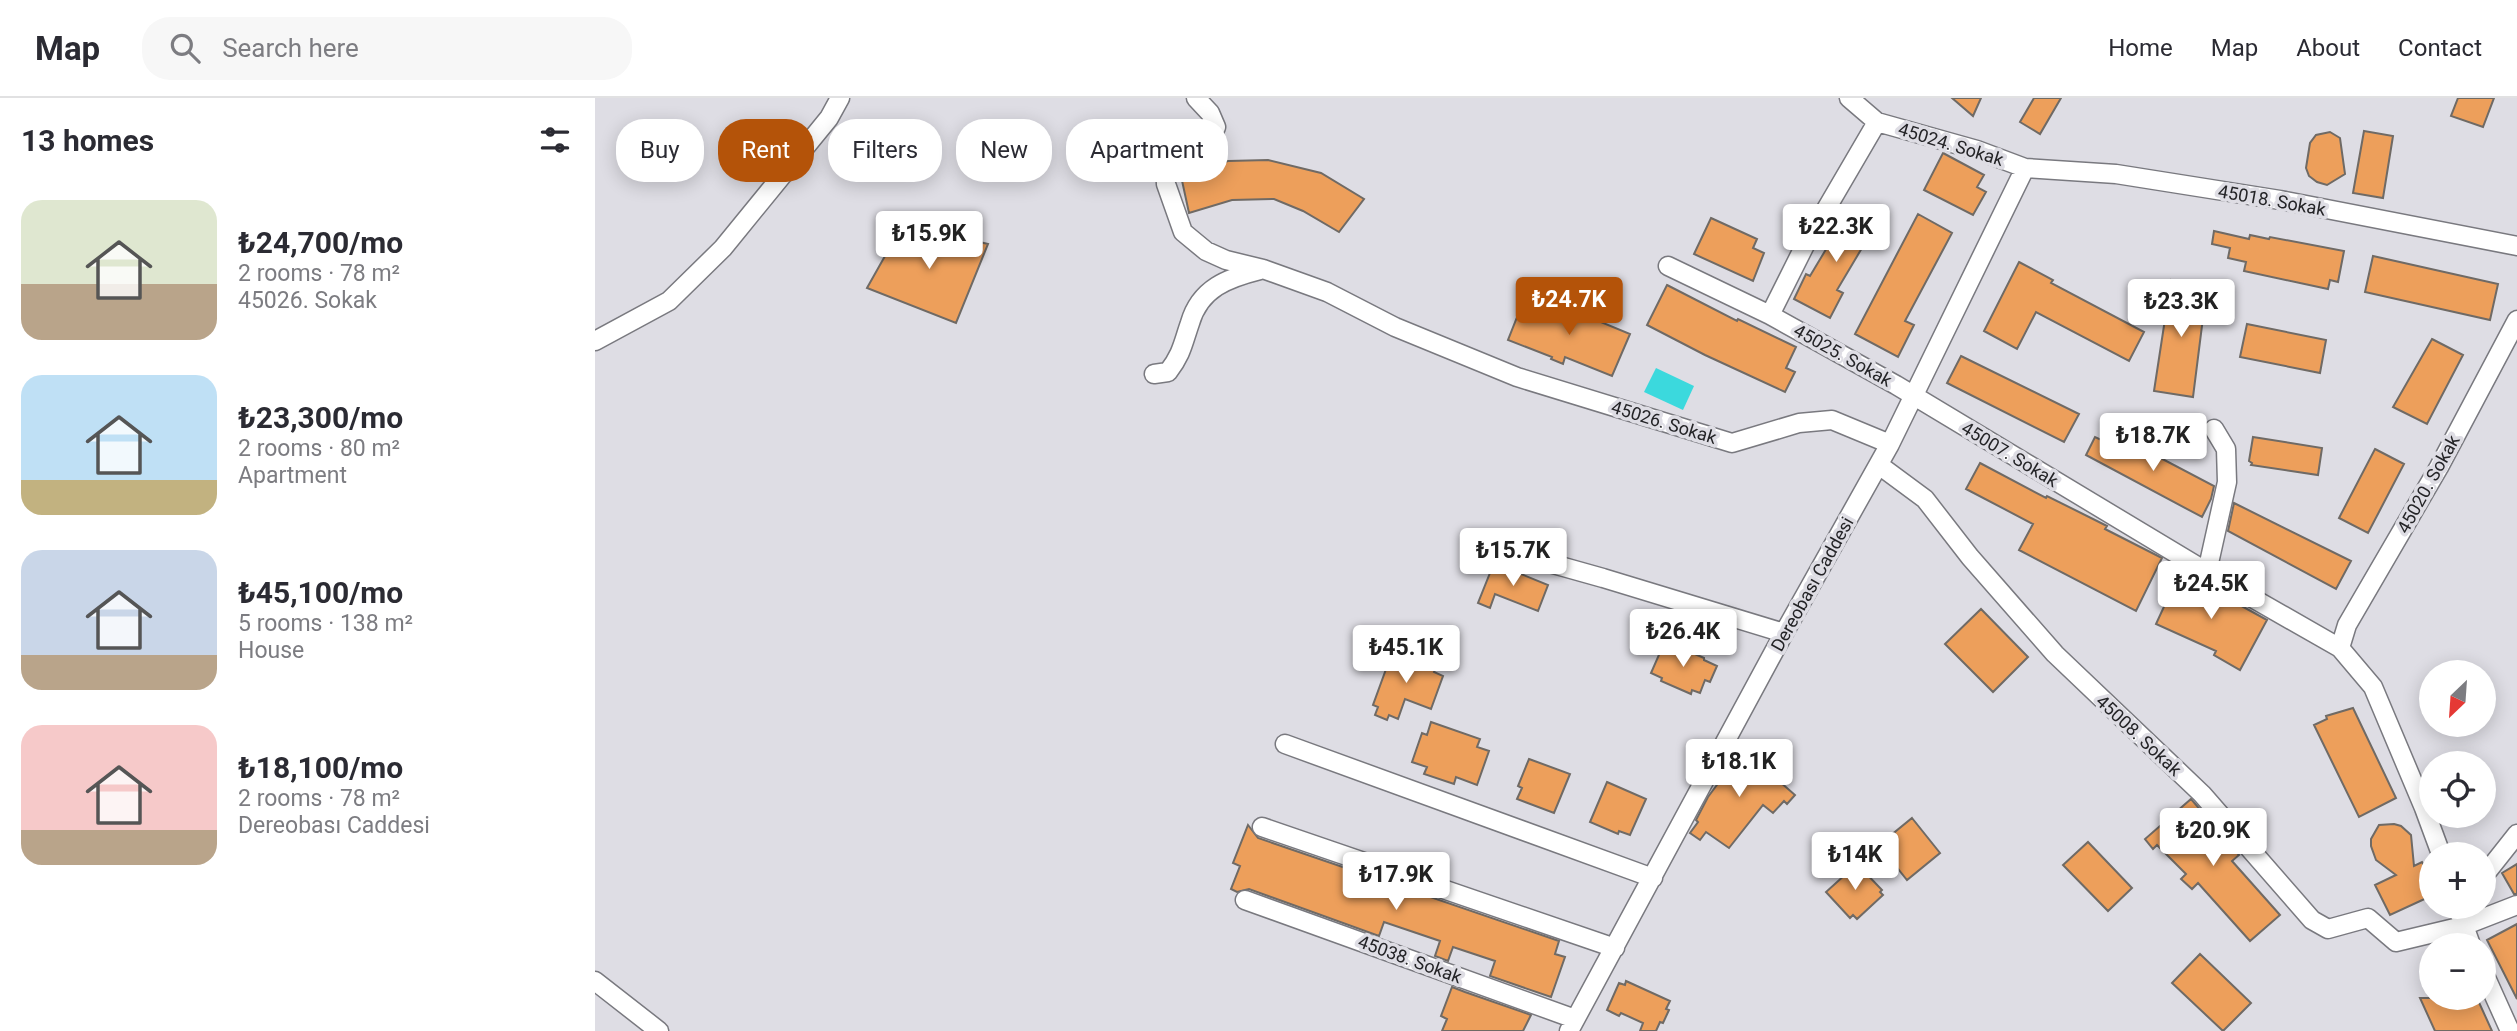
<!DOCTYPE html>
<html lang="en">
<head>
<meta charset="utf-8">
<style>
	body { margin:0; font-family:Roboto,sans-serif; background:#f7f7f7; color:#2b2b33; height:100vh; display:flex; flex-direction:column; font-size:26px; white-space:nowrap }
	* { box-sizing:border-box; margin:0 }
	p { font-size:23px; color:#7c7c81 }
	.icon { flex:none; width:38px; height:38px; fill:none; stroke:currentColor; stroke-width:2; stroke-linecap:round; stroke-linejoin:round }
	.map { position:relative; flex:1; overflow:hidden }
	.drawer { display:flex; flex-direction:column; background:#fff; width:595px }
	.drawer>* { flex:none }
	.top-card { position:absolute; left:21px; top:21px; width:665px; height:63px; display:flex; gap:14px }
	.needle { width:46px; rotate:205deg }
	.tools { position:absolute; left:1824px; top:562px; display:grid; gap:14px }
	.tools a { display:grid; place-items:center; width:77px; height:77px; border-radius:50%; background:#fff; box-shadow:0 4px 18px #0003; font-size:35px }
	.price { position:absolute; translate:-50% -60px; padding:0 16px; border-radius:7px; background:#fff; color:#222; font-size:23px; line-height:46px; filter:drop-shadow(0 2px 4px #0008) }
	.price::after { content:''; position:absolute; left:50%; top:42px; width:21px; height:16px; margin-left:-10px; background:inherit; clip-path:polygon(0 0,100% 0,50% 100%) }
	.price.selected { background:#b45309; color:#fff }
	ul { padding:0; list-style:none }
	li { display:flex; align-items:center; gap:21px; height:175px; padding:0 21px }
	li span { display:grid; place-items:center; flex:none; width:196px; height:140px; border-radius:21px; color:#555 }
	li>.icon { margin-inline-start:auto }
	span .icon { width:84px; height:84px; fill:#fffc; stroke-width:1 }
	li b { font-size:30px }
	h2 { display:flex; justify-content:space-between; align-items:center; height:84px; padding:0 21px; font-size:30px }
	.pill { padding:0 24px; border-radius:28px; background:#fff; box-shadow:0 4px 18px #0003; font-size:24px; line-height:63px }
	.pill.selected { background:#b45309; color:#fff }
	header { display:flex; align-items:center; gap:42px; box-sizing:border-box; height:98px; padding:0 35px; background:#fff; border-bottom:2px solid #e1e1e2 }
	header strong { font-size:33px }
	nav { display:flex; gap:38px; margin-inline-start:auto; font-size:24px }
	.search { width:490px; height:63px; background:#f7f7f7; display:flex; align-items:center; gap:18px; box-sizing:border-box; padding:0 24px; border-radius:28px; color:#7c7c81; font-size:26px }
	main { display:flex; flex:1; min-height:0 }
	.map>svg:first-child { display:block }
	.water { fill:#3bd9dd }
	.building { fill:#ed9f5b; stroke:#6f6a65; stroke-width:2 }
	.lines { fill:none; stroke-linecap:round; stroke-linejoin:round }
	.minor-casing { stroke:#79797f; stroke-width:21 }
	.minor { stroke:#fff; stroke-width:18 }
	.labels { text-anchor:middle; dominant-baseline:central; stroke-width:7; stroke-linejoin:round; paint-order:stroke }
	.street-label { font-size:18px; fill:#242427; stroke:#dedde4 }
</style>
</head>
<body>
<header>
<strong>Map</strong>
<div class="search"><svg class="icon" aria-label="search" viewBox="0 0 24 24"><circle cx="10" cy="10" r="6"/><path d="M15 15l6 6"/></svg>Search here</div>
<nav><a>Home</a><a>Map</a><a>About</a><a>Contact</a></nav>
</header>
<main>
<section class="drawer">
<h2>13 homes<svg class="icon" aria-label="filters" viewBox="0 0 24 24"><path d="M4 7h16M4 17h16"/><circle cx="9" cy="7" r="2"/><circle cx="15" cy="17" r="2"/></svg></h2>
<ul>
<li><span style="background:linear-gradient(#dfe7d0 60%,#b9a48a 0)"><svg class="icon" aria-label="home" viewBox="0 0 24 24"><path d="M3 11l9-7 9 7M6 9v11h12V9"/></svg></span><div><b>₺24,700/mo</b><p>2 rooms · 78 m²</p><p>45026. Sokak</p></div></li>
<li><span style="background:linear-gradient(#bfe0f5 75%,#c2b280 0)"><svg class="icon" aria-label="home" viewBox="0 0 24 24"><path d="M3 11l9-7 9 7M6 9v11h12V9"/></svg></span><div><b>₺23,300/mo</b><p>2 rooms · 80 m²</p><p>Apartment</p></div></li>
<li><span style="background:linear-gradient(#c9d6e8 75%,#b9a48a 0)"><svg class="icon" aria-label="home" viewBox="0 0 24 24"><path d="M3 11l9-7 9 7M6 9v11h12V9"/></svg></span><div><b>₺45,100/mo</b><p>5 rooms · 138 m²</p><p>House</p></div></li>
<li><span style="background:linear-gradient(#f6c9c9 75%,#b9a48a 0)"><svg class="icon" aria-label="home" viewBox="0 0 24 24"><path d="M3 11l9-7 9 7M6 9v11h12V9"/></svg></span><div><b>₺18,100/mo</b><p>2 rooms · 78 m²</p><p>Dereobası Caddesi</p></div></li>
</ul>
</section>
<div class="map">
<svg width="1922" height="933" viewBox="0 0 1922 933">
	<rect width="100%" height="100%" fill="#dedde4"/>
	<path class="water" d="M 1061,270 L 1099,288 L 1088,312 L 1049,294 Z"/>
	<path class="building" d="M 1357,0 L 1386,0 L 1378,18 Z
		M 1439,0 L 1466,0 L 1445,36 L 1425,24 Z
		M 1863,0 L 1899,0 L 1888,29 L 1856,18 Z
		M 1769,33 L 1798,38 L 1788,100 L 1758,95 Z
		M 1735,34 L 1745,40 L 1750,76 L 1732,87 L 1722,84 L 1714,78 L 1711,70 L 1715,45 L 1721,37 Z
		M 1348,55 L 1389,77 L 1382,89 L 1391,94 L 1378,117 L 1329,92 Z
		M 673,62 L 726,75 L 769,101 L 744,134 L 708,113 L 679,101 L 637,102 L 594,115 L 586,78 L 633,63 Z
		M 1257,108 L 1283,123 L 1242,192 L 1248,195 L 1235,220 L 1199,201 L 1211,176 L 1215,178 Z
		M 1323,116 L 1357,135 L 1310,223 L 1319,227 L 1303,259 L 1260,236 Z
		M 1116,120 L 1162,141 L 1158,150 L 1169,155 L 1158,183 L 1099,156 Z
		M 308,126 L 393,146 L 361,225 L 272,190 Z
		M 1619,133 L 1654,141 L 1655,137 L 1674,141 L 1675,139 L 1749,153 L 1743,184 L 1735,182 L 1733,191 L 1649,173 L 1651,164 L 1633,160 L 1635,150 L 1617,146 Z
		M 1778,158 L 1903,186 L 1895,222 L 1770,194 Z
		M 1424,164 L 1458,182 L 1456,185 L 1549,234 L 1534,263 L 1441,214 L 1422,251 L 1389,233 Z
		M 1576,182 L 1612,188 L 1598,299 L 1559,293 Z
		M 1072,187 L 1142,223 L 1143,221 L 1201,249 L 1191,270 L 1200,274 L 1190,294 L 1110,257 L 1052,227 Z
		M 930,199 L 975,217 L 977,212 L 1035,236 L 1017,278 L 970,259 L 968,266 L 956,261 L 957,259 L 913,242 Z
		M 1652,226 L 1731,242 L 1725,275 L 1645,259 Z
		M 1837,241 L 1868,257 L 1832,326 L 1798,309 Z
		M 1366,258 L 1484,316 L 1469,344 L 1352,285 Z
		M 1518,335 L 1619,388 L 1616,401 L 1607,419 L 1491,357 L 1500,339 L 1513,345 Z
		M 1658,339 L 1727,350 L 1723,377 L 1656,367 L 1657,365 L 1654,363 Z
		M 1780,351 L 1809,366 L 1773,435 L 1744,420 Z
		M 1385,365 L 1451,400 L 1452,398 L 1512,428 L 1510,431 L 1567,460 L 1541,513 L 1424,452 L 1438,426 L 1371,391 Z
		M 1639,405 L 1756,463 L 1741,491 L 1633,433 Z
		M 899,465 L 953,487 L 943,513 L 900,496 L 895,510 L 883,505 Z
		M 1585,474 L 1672,522 L 1645,572 L 1619,557 L 1621,553 L 1561,526 Z
		M 1386,511 L 1433,559 L 1398,594 L 1350,546 Z
		M 1070,543 L 1109,560 L 1109,562 L 1122,568 L 1115,584 L 1110,582 L 1105,595 L 1097,592 L 1096,596 L 1066,583 L 1067,580 L 1056,575 Z
		M 798,552 L 841,568 L 839,574 L 848,578 L 836,611 L 810,601 L 803,621 L 794,617 L 792,622 L 780,617 L 783,609 L 778,607 Z
		M 1758,610 L 1801,700 L 1764,719 L 1719,627 L 1732,621 L 1731,618 Z
		M 836,624 L 885,641 L 882,649 L 894,653 L 882,687 L 861,679 L 859,686 L 829,676 L 832,669 L 817,664 L 827,635 L 832,637 Z
		M 1142,646 L 1200,697 L 1192,706 L 1189,703 L 1178,715 L 1168,707 L 1134,750 L 1111,734 L 1105,742 L 1095,735 L 1103,724 L 1101,722 L 1113,699 L 1130,676 L 1127,674 Z
		M 934,661 L 975,676 L 959,715 L 922,701 L 927,690 L 923,688 Z
		M 1012,684 L 1051,701 L 1035,737 L 1024,733 L 1023,736 L 995,724 Z
		M 1596,701 L 1644,757 L 1637,763 L 1685,817 L 1655,843 L 1603,785 L 1597,791 L 1586,781 L 1591,776 L 1562,747 L 1558,751 L 1550,741 Z
		M 1317,720 L 1345,755 L 1312,782 L 1284,747 Z
		M 1799,726 L 1806,728 L 1816,737 L 1819,768 L 1827,764 L 1836,781 L 1836,798 L 1795,817 L 1780,787 L 1801,777 L 1781,762 L 1776,748 L 1776,741 L 1784,727 Z
		M 653,727 L 663,740 L 964,843 L 960,856 L 970,859 L 956,899 L 895,878 L 900,863 L 858,849 L 853,863 L 840,858 L 845,843 L 789,824 L 784,838 L 654,791 L 642,794 L 636,791 L 645,768 L 638,765 Z
		M 1493,744 L 1537,790 L 1513,813 L 1468,767 Z
		M 1262,766 L 1287,792 L 1285,794 L 1288,797 L 1262,821 L 1258,817 L 1255,820 L 1231,794 Z
		M 1922,766 L 1922,796 L 1919,796 L 1907,775 Z
		M 1922,826 L 1922,901 L 1892,842 Z
		M 1605,856 L 1656,905 L 1628,933 L 1577,885 Z
		M 1031,883 L 1075,903 L 1071,911 L 1074,912 L 1068,925 L 1065,924 L 1061,933 L 1045,933 L 1048,925 L 1026,915 L 1024,918 L 1012,912 L 1024,885 L 1030,887 Z
		M 857,889 L 870,894 L 936,917 L 928,933 L 847,933 L 852,921 L 846,918 Z
		M 1825,900 L 1882,900 L 1897,933 L 1840,933 Z"/>
	<g class="lines">
		<g class="minor-casing">
			<path id="minor" d="M 601,0 L 615,15 L 621,29 L 615,42 L 570,68 L 571,86 L 588,134 L 611,153 L 631,162 L 668,171 L 732,194 L 800,229 L 922,279 L 1137,345 L 1204,325 L 1237,322 L 1295,346
				M 1254,0 L 1282,24 L 1382,52 L 1430,70 L 1521,76 L 1685,102 L 1922,148
				M 1073,168 L 1175,217 L 1301,287 L 1612,474 L 1745,550 L 1778,589 L 1829,710 L 1846,756
				M 1175,217 L 1209,149 L 1282,24
				M 0,243 L 74,203 L 128,150 L 234,20 L 245,0
				M 559,276 L 573,274 C 587,256 588,245 595,225 C 605,190 633,180 665,172
				M 1284,367 L 1330,401 L 1375,459 L 1460,556 L 1607,696 L 1717,822 L 1733,831 L 1773,820 L 1801,844 L 1868,828 L 1922,807
				M 922,456 L 1008,480 L 1189,535
				M 1612,474 L 1632,384 L 1631,351 L 1619,331
				M 1745,550 L 1752,527 L 1844,369 L 1922,222
				M 690,646 L 1058,780
				M 667,729 L 1020,850
				M 1888,779 L 1922,736
				M 650,802 L 980,921
				M 1862,808 L 1876,847
				M 1888,873 L 1915,933
				M 0,883 L 64,933
				M 974,933 L 1189,535 L 1295,346 L 1430,70"/>
		</g>
		<use href="#minor" class="minor"/>
	</g>
	<g class="labels">
		<g class="street-label">
			<text transform="translate(1356 46) rotate(17)">45024. Sokak</text>
			<text transform="translate(1677 102) rotate(10)">45018. Sokak</text>
			<text transform="translate(1248 257) rotate(29)">45025. Sokak</text>
			<text transform="translate(1069 324) rotate(17)">45026. Sokak</text>
			<text transform="translate(1415 356) rotate(31)">45007. Sokak</text>
			<text transform="translate(1833 386) rotate(-61)">45020. Sokak</text>
			<text transform="translate(1217 486) rotate(-61)">Dereobası Caddesi</text>
			<text transform="translate(1544 637) rotate(43)">45008. Sokak</text>
			<text transform="translate(815 861) rotate(20)">45038. Sokak</text>
		</g>
	</g>
</svg>
<div class="tools">
<a><svg class="needle" viewBox="-14 -14 28 28"><path d="M0-13l5 13h-10z" fill="#e53935"/><path d="M0 13l5-13h-10z" fill="#7c7c81"/></svg></a>
<a><svg class="icon" aria-label="locate" viewBox="0 0 24 24"><circle cx="12" cy="12" r="6"/><path d="M12 2v4M12 18v4M2 12h4M18 12h4"/></svg></a>
<a>+</a>
<a>−</a>
</div>
<b class="price" style="left:1241px;top:166px">₺22.3K</b>
<b class="price" style="left:334px;top:173px">₺15.9K</b>
<b class="price selected" style="left:974px;top:239px">₺24.7K</b>
<b class="price" style="left:1586px;top:241px">₺23.3K</b>
<b class="price" style="left:1558px;top:375px">₺18.7K</b>
<b class="price" style="left:918px;top:490px">₺15.7K</b>
<b class="price" style="left:1616px;top:523px">₺24.5K</b>
<b class="price" style="left:1088px;top:571px">₺26.4K</b>
<b class="price" style="left:811px;top:587px">₺45.1K</b>
<b class="price" style="left:1144px;top:701px">₺18.1K</b>
<b class="price" style="left:1618px;top:770px">₺20.9K</b>
<b class="price" style="left:1260px;top:794px">₺14K</b>
<b class="price" style="left:801px;top:814px">₺17.9K</b>
<div class="top-card">
<a class="pill">Buy</a>
<a class="pill selected">Rent</a>
<a class="pill">Filters</a>
<a class="pill">New</a>
<a class="pill">Apartment</a>
</div>
</div>
</main>
</body>
</html>
